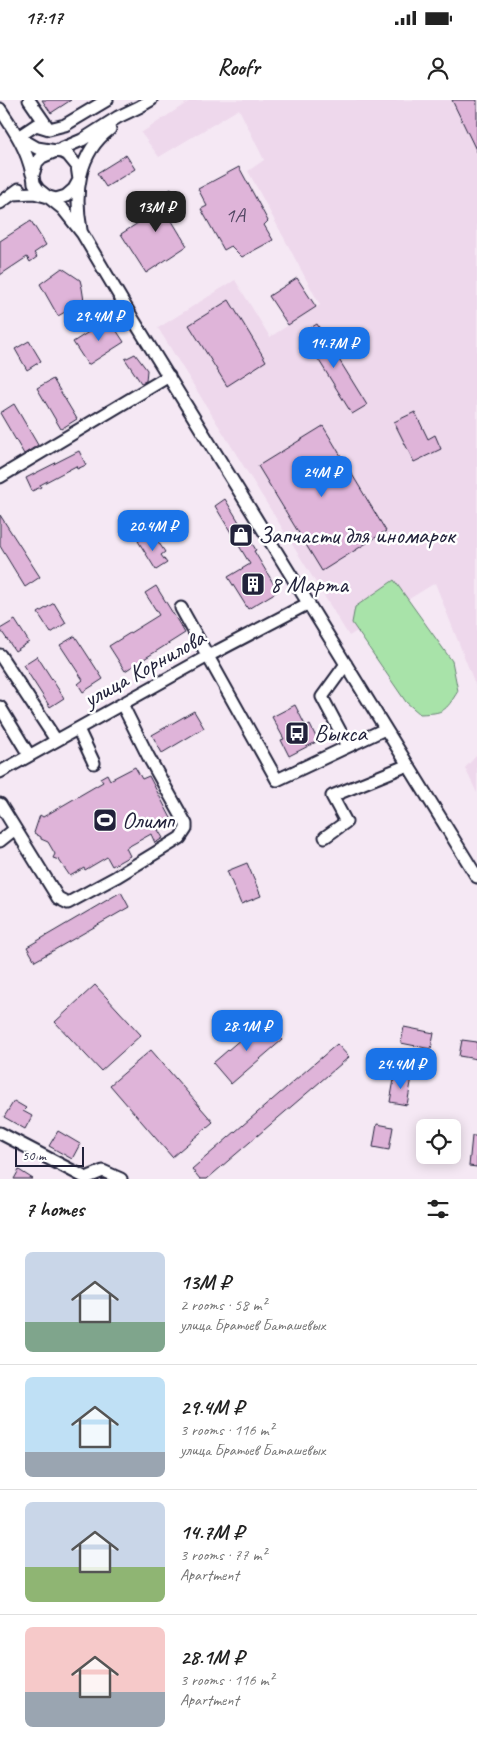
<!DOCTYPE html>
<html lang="en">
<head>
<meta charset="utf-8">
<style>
	body { margin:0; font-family:Caveat,sans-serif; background:#f6f6f6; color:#222; height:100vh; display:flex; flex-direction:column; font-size:19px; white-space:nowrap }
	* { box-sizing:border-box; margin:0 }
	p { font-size:16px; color:#767676 }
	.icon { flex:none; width:28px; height:28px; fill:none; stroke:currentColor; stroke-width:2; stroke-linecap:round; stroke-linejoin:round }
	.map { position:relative; height:1079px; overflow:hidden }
	.details { display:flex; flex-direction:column; background:#fff; flex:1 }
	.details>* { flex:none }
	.controls { position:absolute; left:416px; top:1019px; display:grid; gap:10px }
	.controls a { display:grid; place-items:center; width:45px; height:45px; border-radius:8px; background:#fff; box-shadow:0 2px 12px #0003; font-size:25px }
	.scale { position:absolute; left:15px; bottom:12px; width:69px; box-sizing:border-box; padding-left:5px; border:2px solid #22223b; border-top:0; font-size:14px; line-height:18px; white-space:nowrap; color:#22223b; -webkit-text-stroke:4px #fff; paint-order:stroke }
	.price { position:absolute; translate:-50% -42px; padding:0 11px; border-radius:10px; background:#1a73e8; color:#fff; font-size:16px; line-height:32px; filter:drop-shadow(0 1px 2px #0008) }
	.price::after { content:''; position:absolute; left:50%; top:30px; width:15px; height:11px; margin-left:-8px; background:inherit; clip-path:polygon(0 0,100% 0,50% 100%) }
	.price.current { background:#222; color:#fff }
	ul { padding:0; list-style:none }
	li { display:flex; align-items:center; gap:15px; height:125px; padding:0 25px }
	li+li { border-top:1px solid #e0e0e0 }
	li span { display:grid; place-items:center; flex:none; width:140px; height:100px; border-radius:8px; color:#555 }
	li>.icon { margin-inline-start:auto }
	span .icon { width:60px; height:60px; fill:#fffc; stroke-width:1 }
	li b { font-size:21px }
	h2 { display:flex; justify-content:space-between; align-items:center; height:60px; padding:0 25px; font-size:21px }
	.status { display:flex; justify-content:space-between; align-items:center; height:35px; padding:0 25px; background:#fff; direction:ltr }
	.status svg { height:14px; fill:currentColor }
	header { display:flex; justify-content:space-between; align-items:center; height:65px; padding:0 25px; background:#fff; font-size:22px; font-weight:600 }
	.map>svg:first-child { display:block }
	.built { fill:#eed8ec }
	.green { fill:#a8e3a9; stroke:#658272 }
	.building { fill:#dfb4d9; stroke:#22223b }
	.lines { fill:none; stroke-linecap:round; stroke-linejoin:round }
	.minor-casing { stroke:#22223b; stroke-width:15 }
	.minor { stroke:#fff; stroke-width:11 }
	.labels { text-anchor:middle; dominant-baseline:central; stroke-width:5; stroke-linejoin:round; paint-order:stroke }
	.number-label { font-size:21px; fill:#514662 }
	.poi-label { font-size:24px; fill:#22223b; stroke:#fff; text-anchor:start }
	.street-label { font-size:24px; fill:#22223b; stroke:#fff }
</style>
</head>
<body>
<div class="status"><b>17:17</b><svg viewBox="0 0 49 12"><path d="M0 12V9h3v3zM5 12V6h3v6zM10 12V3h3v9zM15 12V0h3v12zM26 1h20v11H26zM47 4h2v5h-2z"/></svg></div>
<header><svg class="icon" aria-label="back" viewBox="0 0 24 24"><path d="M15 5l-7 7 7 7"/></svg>Roofr<svg class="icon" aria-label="person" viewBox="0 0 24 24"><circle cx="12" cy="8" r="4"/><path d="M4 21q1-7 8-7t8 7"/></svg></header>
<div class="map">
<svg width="477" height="1079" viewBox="0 0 477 1079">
	<rect width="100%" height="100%" fill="#f5e8f4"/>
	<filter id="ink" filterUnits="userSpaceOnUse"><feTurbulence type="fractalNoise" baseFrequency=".02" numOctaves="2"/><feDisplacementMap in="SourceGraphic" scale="10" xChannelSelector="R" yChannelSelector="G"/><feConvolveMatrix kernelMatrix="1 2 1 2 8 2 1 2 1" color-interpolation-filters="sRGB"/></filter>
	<g filter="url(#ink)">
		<path class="built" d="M 191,0 L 477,0 L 477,589 L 435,483 L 349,536 L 158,228 L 235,180 L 270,237 L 320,205 L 248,71 L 264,60 L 239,9 L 159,57 L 141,33 Z
			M 477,655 L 477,693 L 465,668 Z"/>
		<path class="green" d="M 394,480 L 452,561 L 458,591 C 445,612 444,613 420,614 L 406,602 L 352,523 L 355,507 Z"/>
		<path class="building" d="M 42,0 L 71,0 L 51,13 Z
			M 452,0 L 477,0 L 477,52 Z
			M 126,55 L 135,69 L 106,87 L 97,73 Z
			M 239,67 L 268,121 L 264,125 L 273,140 L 242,157 L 231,146 L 224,150 L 201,109 L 207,106 L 198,89 Z
			M 171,89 L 182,108 L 169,116 L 187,146 L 146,173 L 121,134 L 141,121 L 135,112 Z
			M 31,121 L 46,145 L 34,153 L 37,157 L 30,162 L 27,157 L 0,175 L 0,141 Z
			M 62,168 L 80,180 L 82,188 L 84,201 L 58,216 L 40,184 Z
			M 297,178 L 316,207 L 288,225 L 269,196 Z
			M 229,200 L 266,261 L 227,286 L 189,225 Z
			M 109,219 L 124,242 L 88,265 L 73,242 Z
			M 317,224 L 367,305 L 352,314 L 302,233 Z
			M 29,241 L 41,261 L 27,270 L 15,249 Z
			M 135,254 L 147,270 L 146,281 L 141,283 L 125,259 Z
			M 53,279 L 77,319 L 61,329 L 37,288 Z
			M 14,304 L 38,345 L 24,354 L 0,313 Z
			M 415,312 L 428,339 L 435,335 L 441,349 L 414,362 L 394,322 Z
			M 323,326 L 386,431 L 322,471 L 258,366 Z
			M 79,351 L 86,365 L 77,369 L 76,366 L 40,385 L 41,387 L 32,391 L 26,378 Z
			M 225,399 L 256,450 L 254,451 L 278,491 L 248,509 L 228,477 L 250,464 L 215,406 Z
			M 0,415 L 40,477 L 25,487 L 0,446 Z
			M 147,436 L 152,443 L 157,440 L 165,452 L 161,455 L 167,463 L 156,470 L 138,441 Z
			M 156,486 L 185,533 L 125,571 L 109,546 L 159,515 L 145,493 Z
			M 54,503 L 66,523 L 51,533 L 38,513 Z
			M 15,520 L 29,542 L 15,551 L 0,529 Z
			M 75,536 L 103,579 L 83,592 L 78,584 L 83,580 L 60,545 Z
			M 37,556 L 64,598 L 50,607 L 23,565 Z
			M 295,605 L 306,627 L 310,625 L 318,641 L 289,656 L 281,640 L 284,639 L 272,617 Z
			M 194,611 L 204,628 L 162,653 L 152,635 Z
			M 135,667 L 142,679 L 149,676 L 173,722 L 158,730 L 163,738 L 155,743 L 151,734 L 126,748 L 130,756 L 112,766 L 107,757 L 85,770 L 84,768 L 70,776 L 59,760 L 53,758 L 55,754 L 48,742 L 41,739 L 41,737 L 34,733 L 40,715 L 43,717 L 103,682 L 100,678 L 107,674 L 110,680 Z
			M 247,763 L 261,796 L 241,804 L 227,771 Z
			M 121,792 L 129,807 L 35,861 L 27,847 Z
			M 95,885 L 141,935 L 101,971 L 55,922 Z
			M 264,919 L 282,940 L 231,984 L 213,963 Z
			M 404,927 L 434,933 L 431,949 L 401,943 Z
			M 462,940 L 477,942 L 477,959 L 459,956 Z
			M 337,944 L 349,957 L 207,1079 L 200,1079 L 192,1069 Z
			M 151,950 L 213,1022 L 172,1057 L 110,985 Z
			M 395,974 L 412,977 L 407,1005 L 390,1002 Z
			M 14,1001 L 26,1008 L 23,1011 L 32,1016 L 25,1029 L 4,1017 Z
			M 377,1024 L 393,1027 L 389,1050 L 373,1047 Z
			M 58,1031 L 80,1044 L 72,1059 L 49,1046 Z
			M 472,1036 L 477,1036 L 477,1067 L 469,1066 Z
			M 19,1070 L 33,1079 L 14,1079 Z"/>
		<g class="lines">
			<g class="minor-casing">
				<path id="minor" d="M 29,0 L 49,29
					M 151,0 L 139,7 L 118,17 L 82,40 L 42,57 L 37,62 L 33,75 L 34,83 L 38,89 L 63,109 L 82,133 L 133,219 L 477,777
					M 0,9 C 14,30 27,49 32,74
					M 18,37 L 36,25 L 49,29 L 65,25 L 107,0
					M 14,94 L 34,93 L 56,99 L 66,96 L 74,89 L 79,80 L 77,66 L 68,55 L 62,52 L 37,48 L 18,37
					M 0,103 L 19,89
					M 81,130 C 74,93 78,53 110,29
					M 0,377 L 169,276
					M 181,508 L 277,680 L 385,629
					M 0,555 L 56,640
					M 346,564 L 322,597 L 348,646
					M 0,607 L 29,655
					M 78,629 L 94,663
					M 0,672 L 208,556 L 309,503
					M 0,704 L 58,798 L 68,803 L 116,777 L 180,738 L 186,729 L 186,724 L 148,656 L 122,604
					M 325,737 L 346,722 L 332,696 L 408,665
					M 0,741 L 15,729
					M 0,1033 L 86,1078 L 103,1071 L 121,1079"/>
			</g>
			<use href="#minor" class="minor"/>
		</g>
	</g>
	<defs>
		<g id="shop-square" transform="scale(1.25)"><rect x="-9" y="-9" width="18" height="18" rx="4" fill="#22223b" stroke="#fff"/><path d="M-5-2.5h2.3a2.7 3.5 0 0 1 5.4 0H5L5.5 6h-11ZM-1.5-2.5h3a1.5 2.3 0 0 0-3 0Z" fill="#fff"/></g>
		<g id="building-square" transform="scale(1.25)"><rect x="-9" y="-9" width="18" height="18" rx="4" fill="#22223b" stroke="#fff"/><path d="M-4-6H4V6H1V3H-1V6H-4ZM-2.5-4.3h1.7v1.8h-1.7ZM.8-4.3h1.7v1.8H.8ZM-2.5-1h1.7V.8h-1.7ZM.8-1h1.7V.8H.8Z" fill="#fff"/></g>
		<g id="bus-square" transform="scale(1.25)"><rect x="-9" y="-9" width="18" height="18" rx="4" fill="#22223b" stroke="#fff"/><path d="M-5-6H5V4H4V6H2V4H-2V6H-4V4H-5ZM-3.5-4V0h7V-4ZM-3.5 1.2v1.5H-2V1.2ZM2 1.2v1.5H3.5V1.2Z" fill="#fff"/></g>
		<g id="stadium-square" transform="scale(1.25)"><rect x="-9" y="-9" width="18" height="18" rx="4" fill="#22223b" stroke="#fff"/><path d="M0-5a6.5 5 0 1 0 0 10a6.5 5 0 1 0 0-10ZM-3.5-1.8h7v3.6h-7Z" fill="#fff"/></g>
	</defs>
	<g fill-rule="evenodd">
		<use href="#shop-square" x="241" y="435"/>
		<use href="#building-square" x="253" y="484"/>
		<use href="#bus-square" x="297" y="633"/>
		<use href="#stadium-square" x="105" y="720"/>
	</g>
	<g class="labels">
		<g class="number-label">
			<text x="235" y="115">1А</text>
		</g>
		<g class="poi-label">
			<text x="258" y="435">Запчасти для иномарок</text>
			<text x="270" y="484">8 Марта</text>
			<text x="314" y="633">Выкса</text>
			<text x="122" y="720">Олимп</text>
		</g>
		<g class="street-label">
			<text transform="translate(144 568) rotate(-29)">улица Корнилова</text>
		</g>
	</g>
</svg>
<div class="controls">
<a><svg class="icon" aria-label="locate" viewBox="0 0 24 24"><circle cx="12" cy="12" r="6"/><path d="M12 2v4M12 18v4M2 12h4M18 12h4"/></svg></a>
</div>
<div class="scale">50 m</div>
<b class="price current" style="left:156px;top:133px">13M ₽</b>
<b class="price" style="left:99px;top:242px">29.4M ₽</b>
<b class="price" style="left:334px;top:269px">14.7M ₽</b>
<b class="price" style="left:322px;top:398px">24M ₽</b>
<b class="price" style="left:153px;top:452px">20.4M ₽</b>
<b class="price" style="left:247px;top:952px">28.1M ₽</b>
<b class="price" style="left:401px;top:990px">24.4M ₽</b>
</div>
<section class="details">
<h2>7 homes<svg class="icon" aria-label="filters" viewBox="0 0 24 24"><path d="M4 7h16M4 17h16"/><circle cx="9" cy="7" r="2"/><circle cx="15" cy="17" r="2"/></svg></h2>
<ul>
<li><span style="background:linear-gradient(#c9d6e8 70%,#7fa58c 0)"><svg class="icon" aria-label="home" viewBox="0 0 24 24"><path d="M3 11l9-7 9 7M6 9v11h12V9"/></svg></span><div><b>13M ₽</b><p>2 rooms · 58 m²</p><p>улица Братьев Баташевых</p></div></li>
<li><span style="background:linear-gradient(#bfe0f5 75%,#9aa5b1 0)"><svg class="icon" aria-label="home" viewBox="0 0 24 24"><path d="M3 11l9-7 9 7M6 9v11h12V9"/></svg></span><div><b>29.4M ₽</b><p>3 rooms · 116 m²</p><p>улица Братьев Баташевых</p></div></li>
<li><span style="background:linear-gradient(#c9d6e8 65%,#8fb573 0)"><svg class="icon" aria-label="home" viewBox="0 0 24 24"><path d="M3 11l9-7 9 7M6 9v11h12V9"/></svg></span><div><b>14.7M ₽</b><p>3 rooms · 77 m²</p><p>Apartment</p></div></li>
<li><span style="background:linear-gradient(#f6c9c9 65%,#9aa5b1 0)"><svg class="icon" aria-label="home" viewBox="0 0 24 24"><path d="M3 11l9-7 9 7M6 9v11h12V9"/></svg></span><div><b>28.1M ₽</b><p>3 rooms · 116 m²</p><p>Apartment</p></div></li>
</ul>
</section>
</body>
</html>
